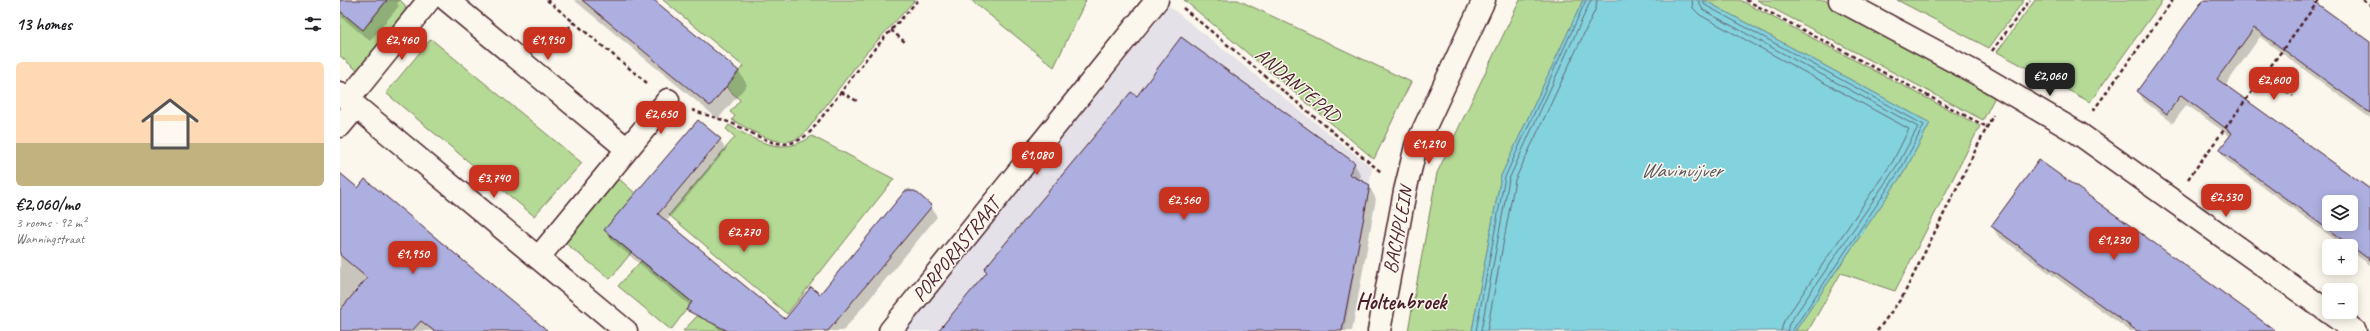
<!DOCTYPE html>
<html lang="en">
<head>
<meta charset="utf-8">
<style>
	body { margin:0; font-family:Caveat,sans-serif; background:#f6f6f6; color:#202124; height:100vh; display:flex; flex-direction:column; font-size:15px; white-space:nowrap }
	* { box-sizing:border-box; margin:0 }
	p { font-size:13px; color:#757577 }
	.icon { flex:none; width:22px; height:22px; fill:none; stroke:currentColor; stroke-width:2; stroke-linecap:round; stroke-linejoin:round }
	.map { position:relative; flex:1; overflow:hidden }
	.side { display:flex; flex-direction:column; background:#fff; width:340px }
	.side>* { flex:none }
	.fabs { position:absolute; left:1982px; top:195px; display:grid; gap:8px }
	.fabs a { display:grid; place-items:center; width:36px; height:36px; border-radius:6px; background:#fff; box-shadow:0 2px 10px #0003; font-size:20px }
	.price { position:absolute; translate:-50% -34px; padding:0 9px; border-radius:8px; background:#c8321e; color:#fff; font-size:13px; line-height:26px; filter:drop-shadow(0 1px 2px #0008) }
	.price::after { content:''; position:absolute; left:50%; top:24px; width:12px; height:9px; margin-left:-6px; background:inherit; clip-path:polygon(0 0,100% 0,50% 100%) }
	.price.selected { background:#222; color:#fff }
	ul { padding:0; list-style:none }
	li { display:grid; align-content:center; gap:8px; height:212px; padding:0 16px }
	li span { display:grid; place-items:center; height:124px; border-radius:6px; color:#555 }
	li>.icon { margin-inline-start:auto }
	span .icon { width:72px; height:72px; fill:#fffc; stroke-width:1 }
	li b { font-size:17px }
	h2 { display:flex; justify-content:space-between; align-items:center; height:48px; padding:0 16px; font-size:17px }
	main { display:flex; flex:1; min-height:0 }
	.map>svg:first-child { display:block }
	.built { fill:#e4e1e8 }
	.green { fill:#b4da96; stroke:#7f7c60 }
	.water { fill:#83d3df; stroke:#6c8b97 }
	.shadow { fill:#0003; fill-rule:evenodd }
	.lines { fill:none; stroke-linecap:round; stroke-linejoin:round }
	.shore { stroke:#616773; stroke-width:1 }
	.building { fill:#adafe0; stroke:#4a1f2b; fill-rule:evenodd }
	.street-casing { stroke:#4a1f2b; stroke-width:25 }
	.secondary-casing { stroke:#4a1f2b; stroke-width:25 }
	.path { stroke:#4a1f2b; stroke-width:2.5; stroke-dasharray:4 3; stroke-linecap:butt }
	.street { stroke:#fbf7ec; stroke-width:22 }
	.secondary { stroke:#fbf7ec; stroke-width:22 }
	.labels { text-anchor:middle; dominant-baseline:central; stroke-width:3; stroke-linejoin:round; paint-order:stroke }
	.street-label { font-size:20px; fill:#4a1f2b; stroke:#fbf7ec }
	.water-label { font-size:21px; font-style:italic; fill:#5b5561; stroke:#fbf7ec }
	.quarter-label { font-size:22px; font-weight:bold; fill:#4a1f2b; stroke:#fbf7ec }
</style>
</head>
<body>
<main>
<section class="side">
<h2>13 homes<svg class="icon" aria-label="filters" viewBox="0 0 24 24"><path d="M4 7h16M4 17h16"/><circle cx="9" cy="7" r="2"/><circle cx="15" cy="17" r="2"/></svg></h2>
<ul>
<li><span style="background:linear-gradient(#ffd9b3 65%,#c2b280 0)"><svg class="icon" aria-label="home" viewBox="0 0 24 24"><path d="M3 11l9-7 9 7M6 9v11h12V9"/></svg></span><div><b>€2,060/mo</b><p>3 rooms · 92 m²</p><p>Wanningstraat</p></div></li>
</ul>
</section>
<div class="map">
<svg width="2030" height="331" viewBox="0 0 2030 331">
	<rect width="100%" height="100%" fill="#fbf7ec"/>
	<filter id="ink" filterUnits="userSpaceOnUse"><feTurbulence type="fractalNoise" baseFrequency=".025" numOctaves="2"/><feDisplacementMap in="SourceGraphic" scale="8" xChannelSelector="R" yChannelSelector="G"/><feConvolveMatrix kernelMatrix="1 2 1 2 8 2 1 2 1" color-interpolation-filters="sRGB"/></filter>
	<g filter="url(#ink)">
		<path class="built" d="M 829,6 L 1032,168 L 1005,331 L 564,331 Z"/>
		<path class="green" d="M 47,0 L 60,0 L 65,5 L 66,13 L 18,71 L 0,56 L 0,11 L 27,25 Z
			M 323,0 L 575,0 L 525,54 L 465,133 C 444,154 414,131 392,120 L 395,116 L 390,112 L 400,100 L 386,87 L 403,66 Z
			M 631,0 L 746,0 L 714,67 Z
			M 844,0 L 898,0 L 1071,82 L 1034,159 Z
			M 1180,0 L 1243,0 L 1161,176 L 1132,331 L 1068,331 L 1097,173 Z
			M 1364,0 L 1400,0 L 1640,126 L 1555,291 L 1501,273 L 1468,331 L 1455,331 L 1566,169 L 1590,123 Z
			M 1417,0 L 1485,0 L 1658,91 L 1643,120 Z
			M 1557,0 L 1684,0 L 1649,48 Z
			M 1695,0 L 1823,0 L 1750,102 L 1657,52 Z
			M 91,39 L 242,163 L 194,216 L 46,93 Z
			M 389,125 C 416,141 443,157 472,136 L 554,179 L 447,314 L 329,215 L 395,137 L 386,129 Z
			M 277,177 L 296,194 L 265,230 L 291,253 L 270,279 L 224,242 Z
			M 301,261 L 352,302 L 331,330 L 278,286 Z
			M 362,311 L 386,331 L 343,331 Z"/>
		<path class="water" d="M 1243,0 L 1364,0 L 1590,123 L 1566,169 L 1455,331 L 1132,331 L 1161,176 Z"/>
		<path class="shadow" d="M 0,0 L 60,0 L 57,4 L 59,6 L 30,41 L 0,16 Z
			M 234,0 L 313,0 L 399,71 L 407,85 L 378,119 Z
			M 1864,0 L 1971,0 L 2030,43 L 2030,118 L 1920,37 L 1885,86 L 2030,189 L 2030,265 L 2011,251 L 2011,246 L 2004,246 L 1886,160 L 1880,150 L 1890,136 L 1847,105 L 1833,123 L 1804,101 L 1798,91 ZM 1989,202 L 2011,202 L 2011,224 L 1989,224 Z
			M 797,98 L 1014,163 L 1021,176 L 1019,181 L 1029,186 L 1036,199 L 1012,331 L 599,331 L 648,273 L 645,269 Z
			M 380,140 L 386,150 L 326,222 L 445,320 L 480,295 L 569,188 L 591,206 L 597,217 L 503,331 L 381,331 L 272,241 L 266,230 Z
			M 0,186 L 206,331 L 0,331 Z
			M 1652,226 L 1934,331 L 1790,331 L 1658,236 Z"/>
		<g class="lines">
			<path class="shore" d="M 1352,0 L 1353,8 L 1360,15 L 1569,129 L 1553,161 L 1444,321 L 1441,331
				M 1358,0 L 1363,10 L 1578,127 L 1558,164 L 1449,324 L 1447,331
				M 1363,0 L 1365,5 L 1584,125 L 1562,167 L 1452,331
				M 1136,331 L 1165,177 L 1246,0
				M 1141,331 L 1169,179 L 1251,0
				M 1147,331 L 1175,180 L 1256,8 L 1257,0"/>
		</g>
		<path class="building" d="M 0,0 L 47,0 L 23,30 L 0,11 Z
			M 242,0 L 314,0 L 399,71 L 370,106 Z
			M 1863,0 L 1972,0 L 2030,42 L 2030,113 L 1914,28 L 1877,79 L 2030,189 L 2030,260 L 1879,150 L 1892,133 L 1841,95 L 1827,114 L 1797,91 ZM 1989,202 L 2011,202 L 2011,224 L 1989,224 Z
			M 841,37 L 1015,163 L 1009,174 L 1030,185 L 1002,331 L 598,331 L 647,272 L 644,269 L 791,92 L 797,96 Z
			M 358,120 L 381,139 L 318,214 L 445,319 L 471,287 L 480,294 L 565,191 L 575,191 L 592,206 L 488,331 L 388,331 L 346,310 L 352,302 L 264,230 Z
			M 1699,160 L 1756,201 L 1936,331 L 1797,331 L 1690,254 L 1651,226 Z
			M 0,173 L 18,188 L 25,179 L 208,331 L 94,331 L 81,321 L 72,331 L 0,331 L 0,310 L 27,278 L 0,255 Z"/>
		<g class="lines">
			<g class="street-casing">
				<path id="street" d="M 107,0 L 287,149
					M 1500,0 L 1636,73 L 1738,133 L 2015,331
					M 0,93 L 286,331
					M 8,100 L 89,0
					M 0,126 L 16,107
					M 198,258 L 328,100
					M 550,331 L 817,0"/>
			</g>
			<g class="secondary-casing">
				<path id="secondary" d="M 1039,331 L 1065,191 L 1076,146 L 1144,0"/>
			</g>
			<path class="path" d="M 207,0 L 307,83
				M 1406,0 L 1647,127
				M 2023,0 L 2030,5
				M 843,8 L 1041,172
				M 551,30 L 566,43
				M 209,50 L 234,22
				M 1652,51 L 1690,0
				M 1924,75 L 1953,96
				M 501,92 L 519,102
				M 352,110 C 365,115 378,118 391,123 C 420,135 444,159 472,130 L 530,54 L 578,0
				M 1753,111 L 1833,0
				M 1848,179 L 1979,0
				M 1537,331 L 1563,296 L 1653,115"/>
			<use href="#street" class="street"/>
			<use href="#secondary" class="secondary"/>
		</g>
	</g>
	<g class="labels">
		<g class="street-label">
			<text transform="translate(958 85) rotate(40)">ANDANTEPAD</text>
			<text transform="translate(1058 230) rotate(-79)">BACHPLEIN</text>
			<text transform="translate(616 250) rotate(-51)">PORPORASTRAAT</text>
		</g>
		<g class="water-label">
			<text x="1341" y="170">Wavinvijver</text>
		</g>
		<g class="quarter-label">
			<text x="1061" y="302">Holtenbroek</text>
		</g>
	</g>
</svg>
<div class="fabs">
<a><svg class="icon" aria-label="layers" viewBox="0 0 24 24"><path d="M12 4l9 5-9 5-9-5zM3 14l9 5 9-5"/></svg></a>
<a>+</a>
<a>−</a>
</div>
<b class="price" style="left:62px;top:61px">€2,460</b>
<b class="price" style="left:208px;top:61px">€1,950</b>
<b class="price selected" style="left:1710px;top:97px">€2,060</b>
<b class="price" style="left:1934px;top:101px">€2,600</b>
<b class="price" style="left:321px;top:135px">€2,650</b>
<b class="price" style="left:1089px;top:165px">€1,290</b>
<b class="price" style="left:697px;top:176px">€1,080</b>
<b class="price" style="left:154px;top:199px">€3,740</b>
<b class="price" style="left:1886px;top:218px">€2,530</b>
<b class="price" style="left:844px;top:221px">€2,560</b>
<b class="price" style="left:404px;top:253px">€2,270</b>
<b class="price" style="left:1774px;top:261px">€1,230</b>
<b class="price" style="left:73px;top:275px">€1,950</b>
</div>
</main>
</body>
</html>
